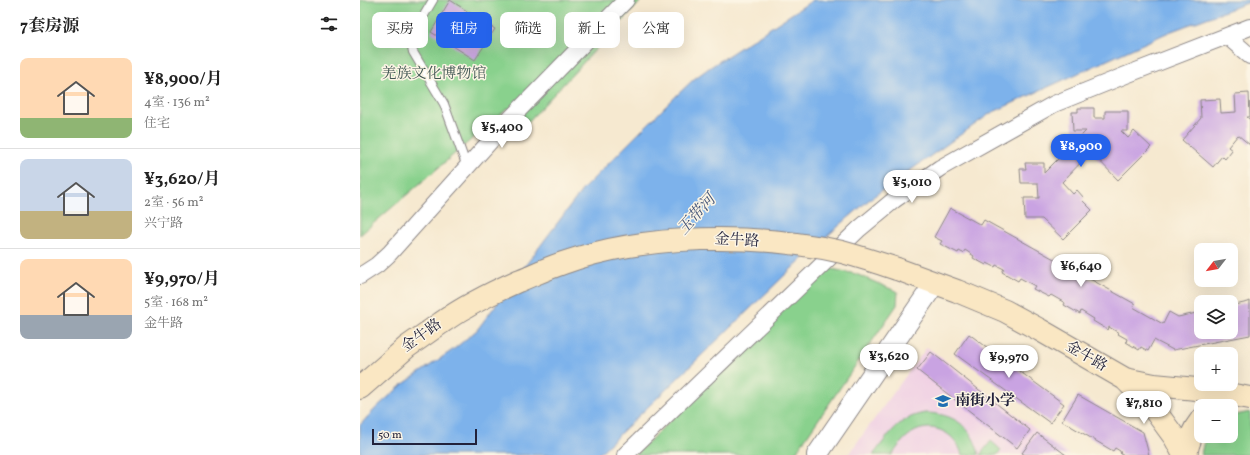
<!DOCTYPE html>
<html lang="zh">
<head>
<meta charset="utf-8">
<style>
	body { margin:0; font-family:Vollkorn,"Noto Serif SC",serif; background:#f6f6f6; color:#222; height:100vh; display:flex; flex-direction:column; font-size:15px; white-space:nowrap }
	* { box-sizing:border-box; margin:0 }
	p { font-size:13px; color:#767676 }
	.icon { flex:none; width:22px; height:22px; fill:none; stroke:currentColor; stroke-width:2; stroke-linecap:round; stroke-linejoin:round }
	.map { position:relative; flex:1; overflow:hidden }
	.sheet { display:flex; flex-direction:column; background:#fff; width:360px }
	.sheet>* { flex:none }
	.top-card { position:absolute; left:12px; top:12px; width:380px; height:36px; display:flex; gap:8px }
	.needle { width:26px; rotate:239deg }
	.controls { position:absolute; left:834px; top:243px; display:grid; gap:8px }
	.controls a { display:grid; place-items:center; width:44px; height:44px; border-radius:8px; background:#fff; box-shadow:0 4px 16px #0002; font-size:20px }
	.scale { position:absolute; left:12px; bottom:10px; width:105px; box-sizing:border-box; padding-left:4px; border:2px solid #22223b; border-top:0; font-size:11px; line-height:14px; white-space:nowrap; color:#22223b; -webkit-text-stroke:3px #fcf5e5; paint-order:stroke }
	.price { position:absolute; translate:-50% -34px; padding:0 9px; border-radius:14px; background:#fff; color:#222; font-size:13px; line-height:26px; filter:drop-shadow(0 1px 2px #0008) }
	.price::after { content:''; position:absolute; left:50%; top:24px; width:12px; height:9px; margin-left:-6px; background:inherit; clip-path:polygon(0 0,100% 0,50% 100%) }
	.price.current { background:#2563eb; color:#fff }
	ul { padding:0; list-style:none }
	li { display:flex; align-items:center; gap:12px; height:100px; padding:0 20px }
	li+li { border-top:1px solid #e0e0e0 }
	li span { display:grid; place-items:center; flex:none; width:112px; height:80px; border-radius:8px; color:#555 }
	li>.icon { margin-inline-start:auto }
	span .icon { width:48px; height:48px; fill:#fffc; stroke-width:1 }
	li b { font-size:17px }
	h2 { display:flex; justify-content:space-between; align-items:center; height:48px; padding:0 20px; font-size:17px }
	.chip { padding:0 14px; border-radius:8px; background:#fff; box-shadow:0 4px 16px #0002; font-size:14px; line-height:36px }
	.chip.current { background:#2563eb; color:#fff }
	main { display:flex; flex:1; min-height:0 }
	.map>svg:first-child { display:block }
	.built { fill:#f0d0e4 }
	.green { fill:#89d18d; stroke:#567a64 }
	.water { fill:#7db2eb; stroke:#506a93 }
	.building { fill:#c9a3e2 }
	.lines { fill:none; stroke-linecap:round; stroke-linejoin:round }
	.service-casing { stroke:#8c8686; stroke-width:10 }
	.minor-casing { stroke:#8c8686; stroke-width:18 }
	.tertiary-casing { stroke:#8c8686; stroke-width:22 }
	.secondary-casing { stroke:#8c8686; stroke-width:24 }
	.service { stroke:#fff; stroke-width:8 }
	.minor { stroke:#fff; stroke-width:16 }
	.tertiary { stroke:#fff; stroke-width:20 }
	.secondary { stroke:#fae7c3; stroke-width:22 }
	.secondary-bridge-casing { stroke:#8c8686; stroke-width:24; stroke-linecap:butt }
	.secondary-bridge { stroke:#fae7c3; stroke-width:22 }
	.labels { text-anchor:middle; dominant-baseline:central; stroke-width:3; stroke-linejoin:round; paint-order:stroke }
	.park-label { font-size:15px; fill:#415754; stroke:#fcf5e5 }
	.street-label { font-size:15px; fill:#22223b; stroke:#fcf5e5 }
	.poi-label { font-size:15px; font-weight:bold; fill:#22223b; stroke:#fcf5e5; text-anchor:start }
	.water-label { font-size:16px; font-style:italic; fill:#425479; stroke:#fcf5e5 }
</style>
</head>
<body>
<main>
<section class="sheet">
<h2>7套房源<svg class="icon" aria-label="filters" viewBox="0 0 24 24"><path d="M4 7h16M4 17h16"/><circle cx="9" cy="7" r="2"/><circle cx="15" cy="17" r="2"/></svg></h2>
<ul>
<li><span style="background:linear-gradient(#ffd9b3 75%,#8fb573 0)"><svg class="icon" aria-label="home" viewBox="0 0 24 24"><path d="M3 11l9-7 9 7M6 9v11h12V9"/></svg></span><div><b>¥8,900/月</b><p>4室 · 136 m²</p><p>住宅</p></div></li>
<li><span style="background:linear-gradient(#c9d6e8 65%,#c2b280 0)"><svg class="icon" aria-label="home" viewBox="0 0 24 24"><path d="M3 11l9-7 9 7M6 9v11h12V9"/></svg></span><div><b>¥3,620/月</b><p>2室 · 56 m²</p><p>兴宁路</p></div></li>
<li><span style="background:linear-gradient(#ffd9b3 70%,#9aa5b1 0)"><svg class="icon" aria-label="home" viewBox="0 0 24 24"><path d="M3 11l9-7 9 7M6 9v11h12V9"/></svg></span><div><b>¥9,970/月</b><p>5室 · 168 m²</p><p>金牛路</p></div></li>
</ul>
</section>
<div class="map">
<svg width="890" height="455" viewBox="0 0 890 455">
	<rect width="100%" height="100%" fill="#fcf5e5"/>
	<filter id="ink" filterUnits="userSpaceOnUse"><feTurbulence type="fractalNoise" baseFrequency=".025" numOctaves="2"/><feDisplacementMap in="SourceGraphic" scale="8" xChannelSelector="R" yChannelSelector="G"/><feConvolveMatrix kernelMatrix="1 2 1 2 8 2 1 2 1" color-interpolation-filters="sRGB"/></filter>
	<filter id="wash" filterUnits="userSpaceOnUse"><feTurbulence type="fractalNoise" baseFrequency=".012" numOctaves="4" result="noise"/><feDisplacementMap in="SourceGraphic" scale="16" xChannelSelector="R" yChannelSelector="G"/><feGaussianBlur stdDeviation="0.9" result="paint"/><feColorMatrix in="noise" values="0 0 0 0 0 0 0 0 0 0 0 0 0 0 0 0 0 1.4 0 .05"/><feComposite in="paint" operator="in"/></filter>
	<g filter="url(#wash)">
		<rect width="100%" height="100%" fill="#f6e9d0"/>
		<path class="built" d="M 567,347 L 710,455 L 488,455 Z"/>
		<path class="green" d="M 0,0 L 282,0 L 165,125 L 148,108 L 0,235 Z
			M 467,268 L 496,274 L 538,292 L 537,305 L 434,455 L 275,455 Z
			M 890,412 L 890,455 L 841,455 L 843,445 L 847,436 L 871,436 L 871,416 Z
			M 565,413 C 594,413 613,427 619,455 L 602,455 C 596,431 568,419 548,436 C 541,441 537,449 532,455 L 513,455 C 530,434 537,418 565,413 Z
			M 631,441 L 641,450 L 637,455 L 620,455 Z"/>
		<path class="water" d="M 453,0 L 890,0 L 890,2 L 809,32 L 631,113 L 510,199 L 451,250 L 238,455 L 0,455 L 0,425 L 17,407 L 42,385 L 94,349 L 117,330 L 223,189 L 313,99 L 334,79 L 349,68 Z"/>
		<g id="blocks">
			<path class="building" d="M 90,0 L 135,29 L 115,60 L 71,32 Z
				M 889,93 L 890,117 L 887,117 L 890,120 L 890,145 L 878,135 L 868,147 L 872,150 L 865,159 L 862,156 L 853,167 L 822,140 L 841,118 L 840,100 L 860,99 L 861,113 L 876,112 L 875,94 Z
				M 718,108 L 734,108 L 734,118 L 745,118 L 745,111 L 768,111 L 768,131 L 761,131 L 768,138 L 774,131 L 791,147 L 758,180 L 731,152 L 702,182 L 713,194 L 717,190 L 724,198 L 722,200 L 732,210 L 703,239 L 682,219 L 665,219 L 664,198 L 679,198 L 678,183 L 661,183 L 660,169 L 666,169 L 665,163 L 684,163 L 684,173 L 726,131 L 713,131 L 712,112 L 718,112 Z
				M 590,208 L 621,225 L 624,220 L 775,304 L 773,307 L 803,324 L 809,312 L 818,317 L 841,312 L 841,332 L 871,332 L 871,306 L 888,302 L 890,301 L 890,335 L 813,350 L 794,340 L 788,351 L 781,347 L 779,350 L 766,342 L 767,339 L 758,334 L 759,333 L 749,327 L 748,330 L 733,321 L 734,319 L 721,311 L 720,314 L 704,305 L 705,303 L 691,295 L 689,297 L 673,289 L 675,286 L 660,278 L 658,281 L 642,272 L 644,269 L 636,265 L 635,267 L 627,263 L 626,265 L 613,258 L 614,256 L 605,250 L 603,253 L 599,251 L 598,253 L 580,244 L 582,241 L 574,237 Z
				M 609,334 L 704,404 L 690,423 L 595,354 Z
				M 571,352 L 670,430 L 657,448 L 557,370 Z
				M 718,395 L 783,432 L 789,455 L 761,455 L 760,451 L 755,448 L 753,451 L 702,421 Z
				M 677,433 L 706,455 L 665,455 L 662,453 Z"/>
		</g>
	</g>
	<g filter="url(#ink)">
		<use href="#blocks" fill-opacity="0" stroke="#8c8686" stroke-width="1"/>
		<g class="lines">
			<g class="service-casing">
				<path id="service" d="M 73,0 L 53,34 L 51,43 L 53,52 L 84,104 L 107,167"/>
			</g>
			<g class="minor-casing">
				<path id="minor" d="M 867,36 L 890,56
					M 0,276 L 17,265 L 29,254 L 150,119 L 266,0
					M 265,455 L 499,229 L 534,200 L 580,168 L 694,104 L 766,75 L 890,27"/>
			</g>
			<g class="tertiary-casing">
				<path id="tertiary" d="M 457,455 L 575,283"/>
			</g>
			<g class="secondary-casing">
				<path id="secondary" d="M 537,269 L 597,291 L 645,311 L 680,330 L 765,379 L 793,408 L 815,438 L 824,455
					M 765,379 L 794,385 L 847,390 L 890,398
					M 0,388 L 47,347 L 81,323
					M 826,455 C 828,442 833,430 841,420"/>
			</g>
			<use href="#service" class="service"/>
			<use href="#minor" class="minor"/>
			<use href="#tertiary" class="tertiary"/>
			<use href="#secondary" class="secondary"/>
			<g class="secondary-bridge-casing">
				<path id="secondary-bridge" d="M 81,323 C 105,306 131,293 158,281 C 173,275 188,268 203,263 C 287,233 395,233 482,252 C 500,257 519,263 537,269"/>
			</g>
			<use href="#secondary-bridge" class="secondary-bridge"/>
		</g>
	</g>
	<defs>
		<g id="school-bare" transform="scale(1.2)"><path d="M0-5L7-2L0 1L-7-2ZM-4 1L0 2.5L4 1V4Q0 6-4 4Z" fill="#1f6fb2" stroke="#fcf5e5" stroke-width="2.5" paint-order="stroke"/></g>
	</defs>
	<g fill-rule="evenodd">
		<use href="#school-bare" x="583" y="401"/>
	</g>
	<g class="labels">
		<g class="park-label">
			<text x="74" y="74">羌族文化博物馆</text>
		</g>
		<g class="street-label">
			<text transform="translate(377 241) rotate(3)">金牛路</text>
			<text transform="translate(62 336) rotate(-36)">金牛路</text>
			<text transform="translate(726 357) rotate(30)">金牛路</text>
		</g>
		<g class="poi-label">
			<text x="595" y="401">南街小学</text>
		</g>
		<g class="water-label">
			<text transform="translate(337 215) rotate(-48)">玉带河</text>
		</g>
	</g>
</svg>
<div class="controls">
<a><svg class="needle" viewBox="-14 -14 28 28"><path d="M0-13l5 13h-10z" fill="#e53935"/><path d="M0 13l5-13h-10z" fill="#767676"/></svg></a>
<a><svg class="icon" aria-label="layers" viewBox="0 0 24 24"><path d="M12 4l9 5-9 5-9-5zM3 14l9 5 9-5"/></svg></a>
<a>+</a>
<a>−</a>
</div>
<div class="scale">50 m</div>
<b class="price" style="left:142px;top:149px">¥5,400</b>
<b class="price current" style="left:721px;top:168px">¥8,900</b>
<b class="price" style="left:552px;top:204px">¥5,010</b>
<b class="price" style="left:721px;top:288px">¥6,640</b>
<b class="price" style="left:529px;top:378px">¥3,620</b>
<b class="price" style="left:649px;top:379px">¥9,970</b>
<b class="price" style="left:784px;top:425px">¥7,810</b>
<div class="top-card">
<a class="chip">买房</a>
<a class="chip current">租房</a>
<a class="chip">筛选</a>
<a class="chip">新上</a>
<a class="chip">公寓</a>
</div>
</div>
</main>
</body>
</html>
